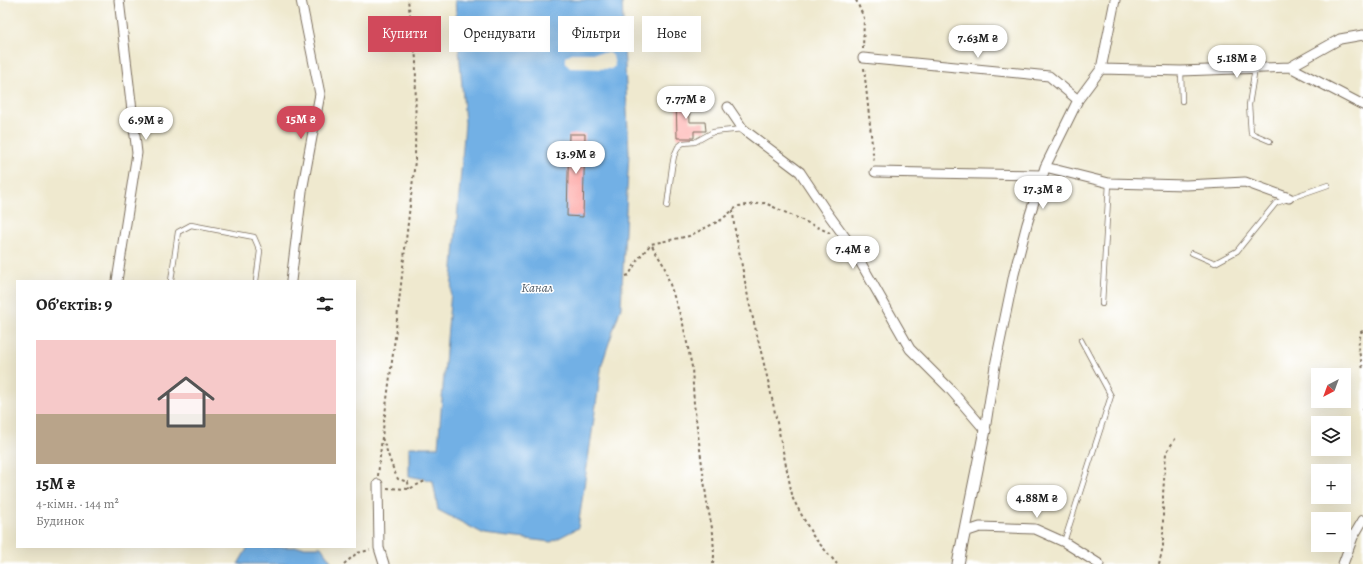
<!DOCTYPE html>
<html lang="uk">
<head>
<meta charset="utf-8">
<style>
	body { margin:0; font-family:Alegreya,serif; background:#f2f2f2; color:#222; height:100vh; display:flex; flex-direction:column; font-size:15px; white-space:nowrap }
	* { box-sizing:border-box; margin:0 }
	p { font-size:13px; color:#767676 }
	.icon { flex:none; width:22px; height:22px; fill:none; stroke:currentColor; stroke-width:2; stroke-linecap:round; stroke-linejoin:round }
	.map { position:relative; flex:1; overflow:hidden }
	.details { position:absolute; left:16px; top:280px; width:340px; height:268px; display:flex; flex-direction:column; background:#fff; border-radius:0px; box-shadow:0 4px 16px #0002 }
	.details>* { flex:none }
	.guide { position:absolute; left:368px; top:16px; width:380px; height:36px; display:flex; gap:8px }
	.needle { width:26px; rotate:221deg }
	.controls { position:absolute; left:1311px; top:368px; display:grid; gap:8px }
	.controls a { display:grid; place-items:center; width:40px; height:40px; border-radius:0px; background:#fff; box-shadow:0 4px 16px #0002; font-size:20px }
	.price { position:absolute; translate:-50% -34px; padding:0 9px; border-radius:14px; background:#fff; color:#222; font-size:13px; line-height:26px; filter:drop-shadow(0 1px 2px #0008) }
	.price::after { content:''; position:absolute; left:50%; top:24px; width:12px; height:9px; margin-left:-6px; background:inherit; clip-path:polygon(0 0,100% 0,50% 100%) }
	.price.selected { background:#d1495b; color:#fff }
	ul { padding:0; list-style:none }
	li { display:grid; align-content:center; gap:8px; height:212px; padding:0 20px }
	li span { display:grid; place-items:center; height:124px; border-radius:0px; color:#555 }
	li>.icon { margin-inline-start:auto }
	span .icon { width:72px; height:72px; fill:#fffc; stroke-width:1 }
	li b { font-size:17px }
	h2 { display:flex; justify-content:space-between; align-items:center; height:48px; padding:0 20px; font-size:17px }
	.pill { padding:0 14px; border-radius:0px; background:#fff; box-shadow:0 4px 16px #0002; font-size:14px; line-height:36px }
	.pill.selected { background:#d1495b; color:#fff }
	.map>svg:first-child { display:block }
	.water { fill:#72b0e5; stroke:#566d82 }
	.pier { fill:#efe9cf }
	.building { fill:#fda19f }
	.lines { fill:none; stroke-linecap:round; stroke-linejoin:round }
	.service-casing { stroke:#7a6d5c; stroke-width:6 }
	.minor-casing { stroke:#7a6d5c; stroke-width:11 }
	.tertiary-casing { stroke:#7a6d5c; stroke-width:13 }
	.path { stroke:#7a6d5c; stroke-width:2; stroke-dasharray:3 3; stroke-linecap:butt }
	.service { stroke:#fff; stroke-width:4.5 }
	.minor { stroke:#fff; stroke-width:9 }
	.tertiary { stroke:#fff; stroke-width:11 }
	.labels { text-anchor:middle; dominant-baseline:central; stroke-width:3; stroke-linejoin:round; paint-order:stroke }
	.water-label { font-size:13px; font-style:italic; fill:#4e5964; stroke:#fff }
</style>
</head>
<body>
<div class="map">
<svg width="1363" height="564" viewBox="0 0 1363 564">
	<rect width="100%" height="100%" fill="#fff"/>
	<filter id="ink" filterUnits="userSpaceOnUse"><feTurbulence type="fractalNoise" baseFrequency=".025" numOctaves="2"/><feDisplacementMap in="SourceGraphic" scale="8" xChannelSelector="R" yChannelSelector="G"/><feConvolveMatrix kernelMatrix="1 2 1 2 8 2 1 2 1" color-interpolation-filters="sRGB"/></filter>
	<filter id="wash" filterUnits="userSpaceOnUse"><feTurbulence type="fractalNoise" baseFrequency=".012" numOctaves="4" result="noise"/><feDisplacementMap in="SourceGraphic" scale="16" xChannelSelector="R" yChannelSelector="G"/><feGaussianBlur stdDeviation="0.9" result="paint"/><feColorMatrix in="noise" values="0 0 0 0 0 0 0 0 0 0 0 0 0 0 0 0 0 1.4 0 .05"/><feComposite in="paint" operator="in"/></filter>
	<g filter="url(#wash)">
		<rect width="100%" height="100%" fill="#efe9cf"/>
		<path class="water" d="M 455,0 L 622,0 L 629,153 L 621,307 L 602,364 L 578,528 L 551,542 L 484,534 L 438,510 L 433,481 L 409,476 L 409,447 L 438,447 L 465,123 Z
			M 248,547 L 321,547 L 333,564 L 238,564 Z"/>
		<path class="pier" d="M 572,53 L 610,53 L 613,56 L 615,66 L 611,69 L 570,68 L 566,64 L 566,56 Z"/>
		<g id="blocks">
			<path class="building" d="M 676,97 L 689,97 L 690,122 L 705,122 L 706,131 L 694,131 L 694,138 L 677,138 Z
				M 569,134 L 585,134 L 583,217 L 567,216 Z"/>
		</g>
	</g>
	<g filter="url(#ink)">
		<use href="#blocks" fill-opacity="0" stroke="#7a6d5c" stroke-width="1"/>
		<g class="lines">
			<g class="service-casing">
				<path id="service" d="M 1255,68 L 1249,105 L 1251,133 L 1270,141
					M 1181,71 L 1182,101
					M 667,206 L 672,167 L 674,156 L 678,147 L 683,143 L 695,142 L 713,132 L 743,129
					M 1192,253 L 1215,263 L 1237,251 L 1276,203 L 1328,185
					M 171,281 L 178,232 L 191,225 L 254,237 L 260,251 L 256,281
					M 1102,304 L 1109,183
					M 1064,542 L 1111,396 L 1081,340"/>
			</g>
			<g class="minor-casing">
				<path id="minor" d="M 863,58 L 1049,76 L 1078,100
					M 1290,67 L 1363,105
					M 1101,69 L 1181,71 L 1290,67 L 1340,39 L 1363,35
					M 728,107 L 743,129 L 800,172 L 826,211 L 850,244 L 910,349 L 949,388 L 985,430
					M 875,172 L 1043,175 L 1045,167 L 1109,183 L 1186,185 L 1245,182 L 1289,198
					M 117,281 L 137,153 L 119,0
					M 291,281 L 302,191 L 320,94 L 301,0
					M 985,430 L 995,366 L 1014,274 L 1027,224 L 1045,167 L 1078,100 L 1101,69 L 1115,0
					M 378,484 L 379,548 L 384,564
					M 965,532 L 980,527 L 1035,529 L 1064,542 L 1099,564
					M 1343,564 L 1353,537 L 1363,520"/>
			</g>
			<g class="tertiary-casing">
				<path id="tertiary" d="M 958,564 L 985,430"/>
			</g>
			<path class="path" d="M 856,0 L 864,18 L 863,49
				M 864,68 L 874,163
				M 733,210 L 734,225 L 749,302 L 770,389 L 793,499 L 813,536 L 837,564
				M 626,276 L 629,275 L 638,259 L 651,244
				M 1363,331 L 1361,332 L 1358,347 L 1363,369
				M 1363,412 L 1363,408
				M 382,438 C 388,452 391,466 398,479 L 408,482 L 409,489
				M 378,476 L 382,437 L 394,346 L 415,161 L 416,59 L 408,0
				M 387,488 L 409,489 L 425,481
				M 344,564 L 357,553 L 370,550
				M 713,564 L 714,556 L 713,533 L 707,503 L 694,404 L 692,367 L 683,324 L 663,263 L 651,244 L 689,236 L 721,220 L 738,206 L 765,203 L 830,233
				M 1159,564 L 1163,546 L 1163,494 L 1166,453 L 1177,436"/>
			<use href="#service" class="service"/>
			<use href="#minor" class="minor"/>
			<use href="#tertiary" class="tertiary"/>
		</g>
	</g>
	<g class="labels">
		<g class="water-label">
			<text x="537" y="287">Канал</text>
		</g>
	</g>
</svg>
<div class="controls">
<a><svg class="needle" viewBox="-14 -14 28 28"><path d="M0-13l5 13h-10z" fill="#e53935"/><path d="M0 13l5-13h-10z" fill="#767676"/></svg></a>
<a><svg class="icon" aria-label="layers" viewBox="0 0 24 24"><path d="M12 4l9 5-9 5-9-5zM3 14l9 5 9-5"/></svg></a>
<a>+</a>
<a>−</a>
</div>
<b class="price" style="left:978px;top:59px">7.63M ₴</b>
<b class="price" style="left:1237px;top:79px">5.18M ₴</b>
<b class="price" style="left:686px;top:120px">7.77M ₴</b>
<b class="price selected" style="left:301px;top:140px">15M ₴</b>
<b class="price" style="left:146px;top:141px">6.9M ₴</b>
<b class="price" style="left:576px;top:175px">13.9M ₴</b>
<b class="price" style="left:1043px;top:210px">17.3M ₴</b>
<b class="price" style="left:853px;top:270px">7.4M ₴</b>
<b class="price" style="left:1037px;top:519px">4.88M ₴</b>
<div class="guide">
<a class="pill selected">Купити</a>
<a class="pill">Орендувати</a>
<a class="pill">Фільтри</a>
<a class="pill">Нове</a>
</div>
<section class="details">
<h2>Об’єктів: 9<svg class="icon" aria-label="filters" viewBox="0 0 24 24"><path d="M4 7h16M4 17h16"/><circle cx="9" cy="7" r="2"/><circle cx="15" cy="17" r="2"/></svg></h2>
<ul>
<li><span style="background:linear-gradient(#f6c9c9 60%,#b9a48a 0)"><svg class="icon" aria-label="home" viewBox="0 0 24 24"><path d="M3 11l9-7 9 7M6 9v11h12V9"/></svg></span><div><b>15M ₴</b><p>4-кімн. · 144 m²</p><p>Будинок</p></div></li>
</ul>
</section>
</div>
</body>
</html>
